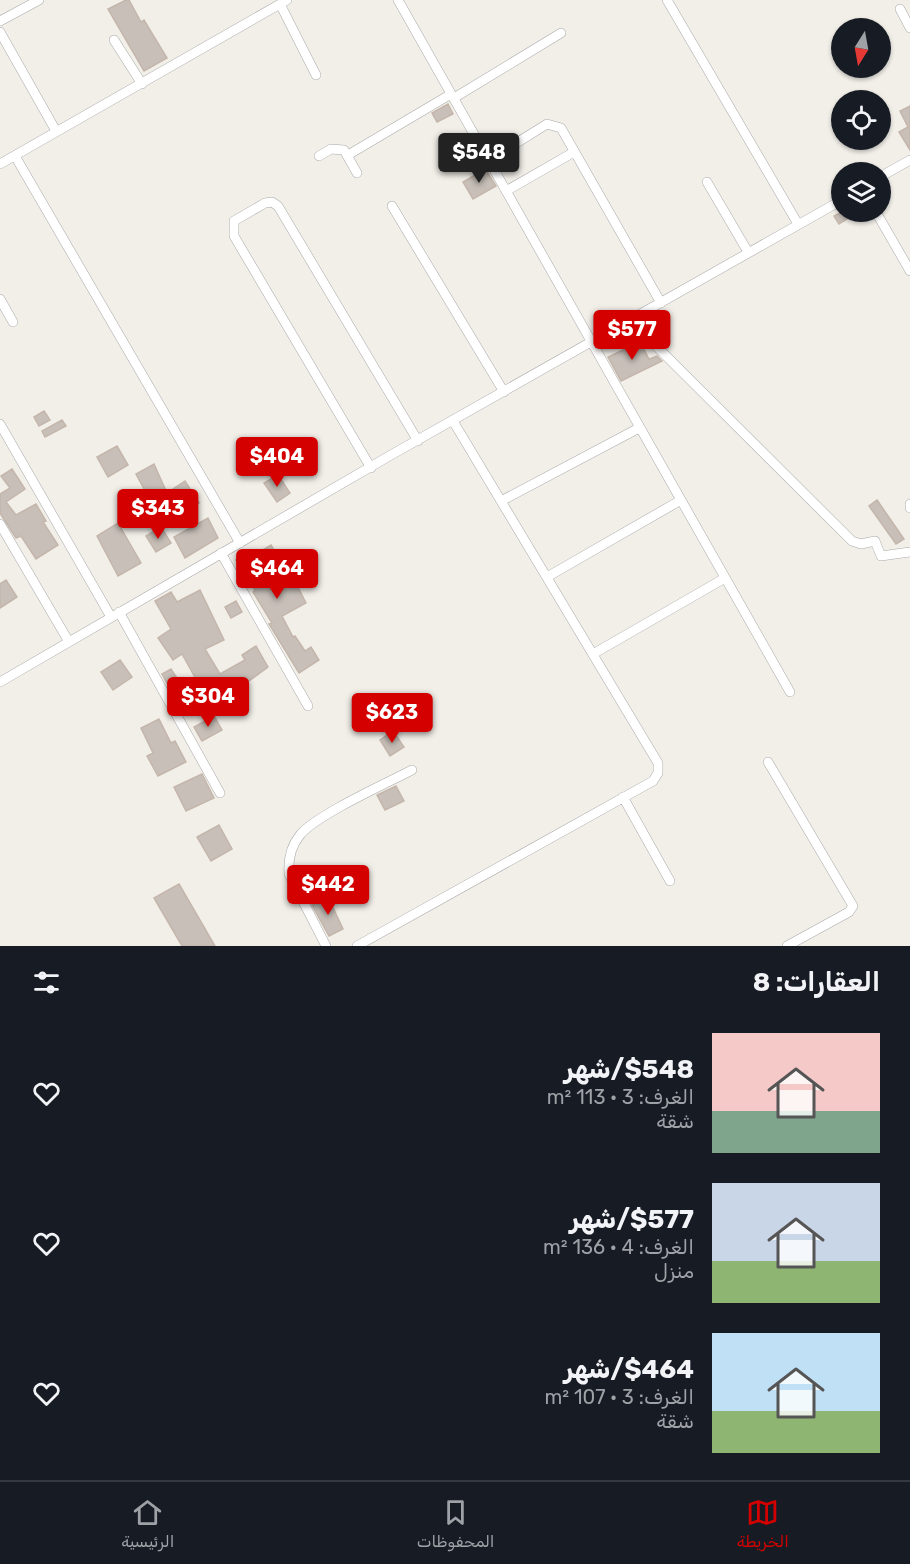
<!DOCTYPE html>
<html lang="ar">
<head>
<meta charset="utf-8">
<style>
	body { margin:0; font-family:Rubik,"Noto Naskh Arabic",sans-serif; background:#242831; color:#f1f3f6; direction:rtl; height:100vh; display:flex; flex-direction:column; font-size:22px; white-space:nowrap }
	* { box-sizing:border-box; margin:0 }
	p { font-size:20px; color:#9ea1a6 }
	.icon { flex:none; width:33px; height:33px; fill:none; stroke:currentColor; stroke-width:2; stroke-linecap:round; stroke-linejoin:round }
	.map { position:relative; height:946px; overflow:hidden; direction:ltr }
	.side { display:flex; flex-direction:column; background:#171b24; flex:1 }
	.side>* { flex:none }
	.needle { width:39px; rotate:191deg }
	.fabs { position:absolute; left:831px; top:18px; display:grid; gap:12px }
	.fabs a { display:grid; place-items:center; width:60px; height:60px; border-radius:50%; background:#171b24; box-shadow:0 2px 4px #0004; font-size:30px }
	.price { position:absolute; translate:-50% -51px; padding:0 14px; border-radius:6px; background:#d40000; color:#fff; font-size:20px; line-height:39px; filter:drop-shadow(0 2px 3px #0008) }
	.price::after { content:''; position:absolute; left:50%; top:36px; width:18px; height:14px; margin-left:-9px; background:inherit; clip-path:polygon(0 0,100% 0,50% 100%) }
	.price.current { background:#222; color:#fff }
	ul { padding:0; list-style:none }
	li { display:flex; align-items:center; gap:18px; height:150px; padding:0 30px }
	li span { display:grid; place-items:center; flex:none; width:168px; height:120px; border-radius:0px; color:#555 }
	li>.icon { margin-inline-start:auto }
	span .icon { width:72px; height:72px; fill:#fffc; stroke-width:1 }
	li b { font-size:26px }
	h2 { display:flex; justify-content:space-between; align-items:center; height:72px; padding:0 30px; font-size:26px }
	.tab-bar { display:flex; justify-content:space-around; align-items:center; height:84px; border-top:2px solid #363941; background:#171b24; font-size:16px; color:#9ea1a6 }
	.tab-bar a { display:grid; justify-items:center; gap:3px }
	.tab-bar .current { color:#d40000 }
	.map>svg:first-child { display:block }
	.building { fill:#c7bfb8; stroke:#c4b6ab; stroke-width:1.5 }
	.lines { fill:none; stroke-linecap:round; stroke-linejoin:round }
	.street-casing { stroke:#a9a9a9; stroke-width:10 }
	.street { stroke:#fff; stroke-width:9 }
</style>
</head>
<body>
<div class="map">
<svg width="910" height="946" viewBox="0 0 910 946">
	<rect width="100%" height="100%" fill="#f2efe9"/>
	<path class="building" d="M 126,0 L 129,0 L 141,22 L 144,20 L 167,58 L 144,71 L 108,9 Z
		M 448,104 L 453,114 L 437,122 L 432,113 Z
		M 910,106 L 910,150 L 899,132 L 908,127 L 900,111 Z
		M 485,169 L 496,186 L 473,199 L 463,182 Z
		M 842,212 L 847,212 L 850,217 L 839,224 L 834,216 Z
		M 640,342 L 649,359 L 657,356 L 662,361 L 621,381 L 608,357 Z
		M 44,411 L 50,420 L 39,426 L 34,417 Z
		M 62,420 L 66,426 L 45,437 L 42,431 Z
		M 117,446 L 128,465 L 108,477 L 97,457 Z
		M 154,464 L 167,493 L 185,481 L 199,503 L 162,522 L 136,474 Z
		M 12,469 L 25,489 L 6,502 L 16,515 L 36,504 L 46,521 L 43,522 L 58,545 L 36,559 L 21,536 L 16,538 L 0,513 L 0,494 L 10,488 L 1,476 Z
		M 278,475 L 290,493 L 277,502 L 264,483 Z
		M 877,500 L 904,539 L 896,544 L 869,506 Z
		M 208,518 L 218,538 L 185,558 L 174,537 Z
		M 118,523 L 141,563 L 118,576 L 97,536 Z
		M 161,527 L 171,543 L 156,552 L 146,536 Z
		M 271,545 L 285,569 L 288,568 L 306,603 L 282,616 L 293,637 L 295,636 L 305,651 L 311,647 L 319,660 L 299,673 L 269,624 L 272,623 L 253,592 L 255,590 L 236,560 L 251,551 L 254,555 Z
		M 6,580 L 17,597 L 0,608 L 0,584 Z
		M 200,590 L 224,640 L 205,649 L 220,674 L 245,660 L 242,655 L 256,646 L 268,667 L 238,689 L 235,685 L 184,714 L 162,674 L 171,669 L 184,689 L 197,681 L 182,654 L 173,660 L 158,638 L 171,629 L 155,601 L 171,592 L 177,602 Z
		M 236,601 L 242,612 L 231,618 L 225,607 Z
		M 120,660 L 132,677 L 113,690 L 101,672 Z
		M 214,716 L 222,730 L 202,741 L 194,727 Z
		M 159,719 L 171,743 L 175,741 L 186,762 L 158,776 L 147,756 L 153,753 L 141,728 Z
		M 393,731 L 404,747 L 390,756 L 380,740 Z
		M 202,774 L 214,798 L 186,811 L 174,787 Z
		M 396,786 L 404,801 L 385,810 L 377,795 Z
		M 219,825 L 232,849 L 211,861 L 197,837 Z
		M 179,884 L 215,946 L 182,946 L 154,898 Z
		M 328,897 L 343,929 L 329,936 L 312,905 Z"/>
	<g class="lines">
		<g class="street-casing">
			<path id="street" d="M 398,0 L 681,500
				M 667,0 L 798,224
				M 280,4 L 316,75
				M 900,9 L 910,28
				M 0,21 L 39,0
				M 0,32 L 56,131
				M 114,40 L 142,84
				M 454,98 L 561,33
				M 348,155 L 451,94
				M 15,156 L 240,543
				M 319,156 L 331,149 L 344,150 L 357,173
				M 489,160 L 547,124 L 561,128 L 661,303
				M 0,164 L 287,0
				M 880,177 L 910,160
				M 707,182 L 748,252
				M 506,191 L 574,152
				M 392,206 L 504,392
				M 876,212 L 910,271
				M 0,299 L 13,322
				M 630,320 L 852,541 L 861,544 L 875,541 L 881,556 L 910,552
				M 0,424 L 111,617
				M 371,468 L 234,236 L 234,221 L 265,203 L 272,202 L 278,206 L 418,441
				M 501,501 L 639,428
				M 910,504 L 910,508
				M 0,524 L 69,642
				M 221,553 L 308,706
				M 547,577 L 681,500 L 790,692
				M 119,612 L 220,793
				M 593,654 L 725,578
				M 0,682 L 391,455 L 842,200
				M 768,762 L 853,906 L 849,912 L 787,946
				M 623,797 L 670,881
				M 326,946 L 289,874 C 288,860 291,846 300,835 C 316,815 387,783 412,770
				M 357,946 L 653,781 L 658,773 L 658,763 L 453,421"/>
		</g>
		<use href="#street" class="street"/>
	</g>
</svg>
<div class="fabs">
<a><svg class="needle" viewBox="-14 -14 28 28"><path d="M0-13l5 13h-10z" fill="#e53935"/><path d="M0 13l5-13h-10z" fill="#9ea1a6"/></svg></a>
<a><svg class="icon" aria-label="locate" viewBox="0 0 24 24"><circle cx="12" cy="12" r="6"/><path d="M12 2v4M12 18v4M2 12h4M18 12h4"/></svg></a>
<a><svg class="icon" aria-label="layers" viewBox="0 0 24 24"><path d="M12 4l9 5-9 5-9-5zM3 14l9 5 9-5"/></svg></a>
</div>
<b class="price current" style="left:479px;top:184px">$548</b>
<b class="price" style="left:632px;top:361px">$577</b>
<b class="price" style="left:277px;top:488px">$404</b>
<b class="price" style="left:158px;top:540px">$343</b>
<b class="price" style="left:277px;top:600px">$464</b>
<b class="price" style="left:208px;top:728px">$304</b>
<b class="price" style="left:392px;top:744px">$623</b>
<b class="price" style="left:328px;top:916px">$442</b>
</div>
<section class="side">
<h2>العقارات: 8<svg class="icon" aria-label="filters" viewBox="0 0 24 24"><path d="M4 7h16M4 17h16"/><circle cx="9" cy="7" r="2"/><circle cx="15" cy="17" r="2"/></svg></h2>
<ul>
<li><span style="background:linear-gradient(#f6c9c9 65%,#7fa58c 0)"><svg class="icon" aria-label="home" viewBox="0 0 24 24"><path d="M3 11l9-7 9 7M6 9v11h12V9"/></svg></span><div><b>$548/شهر</b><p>الغرف: 3 · 113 m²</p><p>شقة</p></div><svg class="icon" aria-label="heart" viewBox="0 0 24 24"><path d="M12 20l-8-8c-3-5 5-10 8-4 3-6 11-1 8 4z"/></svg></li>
<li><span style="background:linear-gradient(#c9d6e8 65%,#8fb573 0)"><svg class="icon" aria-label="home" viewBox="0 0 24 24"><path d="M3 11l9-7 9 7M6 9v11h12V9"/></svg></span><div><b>$577/شهر</b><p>الغرف: 4 · 136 m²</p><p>منزل</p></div><svg class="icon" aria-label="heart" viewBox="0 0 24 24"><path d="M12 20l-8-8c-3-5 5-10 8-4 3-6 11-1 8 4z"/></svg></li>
<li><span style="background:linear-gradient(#bfe0f5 65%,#8fb573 0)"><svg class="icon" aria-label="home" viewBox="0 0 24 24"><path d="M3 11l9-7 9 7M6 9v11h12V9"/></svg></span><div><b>$464/شهر</b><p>الغرف: 3 · 107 m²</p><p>شقة</p></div><svg class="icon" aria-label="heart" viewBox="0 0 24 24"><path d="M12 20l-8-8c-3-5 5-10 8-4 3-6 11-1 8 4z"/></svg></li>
</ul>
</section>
<nav class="tab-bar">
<a class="current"><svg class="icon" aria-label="map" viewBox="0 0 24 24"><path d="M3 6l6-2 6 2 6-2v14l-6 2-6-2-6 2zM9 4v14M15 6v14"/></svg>الخريطة</a>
<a><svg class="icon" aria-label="saved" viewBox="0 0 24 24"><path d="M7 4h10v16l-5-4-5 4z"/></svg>المحفوظات</a>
<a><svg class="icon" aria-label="home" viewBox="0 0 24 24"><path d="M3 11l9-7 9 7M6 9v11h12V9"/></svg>الرئيسية</a>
</nav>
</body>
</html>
